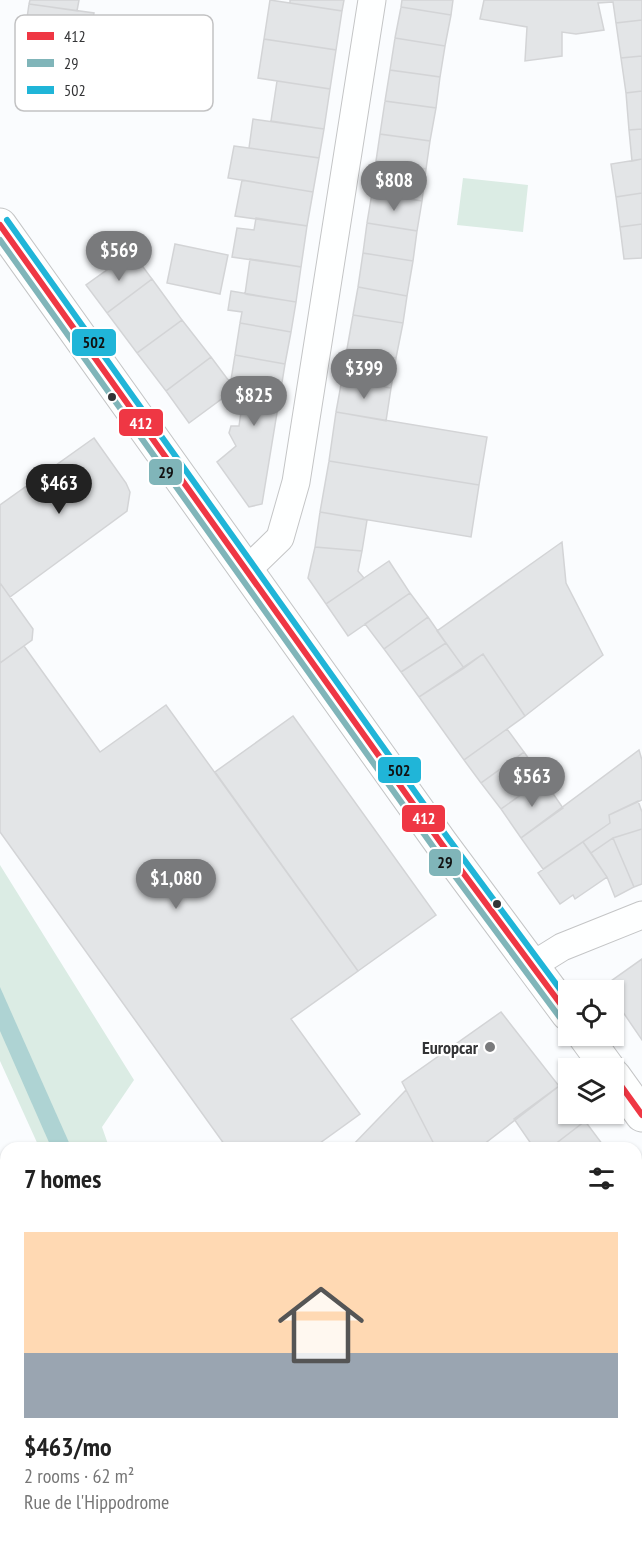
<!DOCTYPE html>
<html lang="en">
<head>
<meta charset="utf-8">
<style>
	body { margin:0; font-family:"PT Sans Narrow",sans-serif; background:#f6f6f6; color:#222; height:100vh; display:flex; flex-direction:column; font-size:22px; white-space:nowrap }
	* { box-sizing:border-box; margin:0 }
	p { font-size:20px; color:#767676 }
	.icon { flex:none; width:33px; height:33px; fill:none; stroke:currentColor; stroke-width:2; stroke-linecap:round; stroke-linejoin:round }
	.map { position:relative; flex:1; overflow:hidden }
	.sheet { position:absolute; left:0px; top:1142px; width:642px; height:404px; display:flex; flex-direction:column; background:#fff; border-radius:18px 18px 0 0; box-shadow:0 2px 4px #0004 }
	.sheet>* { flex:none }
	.controls { position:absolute; left:558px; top:980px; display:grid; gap:12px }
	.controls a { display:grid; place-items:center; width:66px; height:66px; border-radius:0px; background:#fff; box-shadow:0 2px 4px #0004; font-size:30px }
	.price { position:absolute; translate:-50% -51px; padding:0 14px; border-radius:21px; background:#797a7c; color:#fff; font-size:20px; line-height:39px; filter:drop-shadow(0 2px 3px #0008) }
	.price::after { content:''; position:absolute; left:50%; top:36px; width:18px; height:14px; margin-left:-9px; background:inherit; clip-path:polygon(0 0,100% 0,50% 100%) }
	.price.current { background:#222; color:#fff }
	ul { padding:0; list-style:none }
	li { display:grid; align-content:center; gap:12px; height:318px; padding:0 24px }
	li+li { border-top:2px solid #e0e0e0 }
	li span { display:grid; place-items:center; height:186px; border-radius:0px; color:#555 }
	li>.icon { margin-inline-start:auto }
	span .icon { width:108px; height:108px; fill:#fffc; stroke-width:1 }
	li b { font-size:26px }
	h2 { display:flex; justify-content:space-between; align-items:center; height:72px; padding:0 24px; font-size:26px }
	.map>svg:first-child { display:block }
	.green { fill:#dbece4 }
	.water { fill:#aed3d3 }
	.building { fill:#e3e5e7; stroke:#d3d4d6; stroke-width:1.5 }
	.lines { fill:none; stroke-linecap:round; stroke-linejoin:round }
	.minor-casing { stroke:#c4c5c6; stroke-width:29 }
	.primary-casing { stroke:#c4c5c6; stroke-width:35 }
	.minor { stroke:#feffff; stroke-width:27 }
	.primary { stroke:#feffff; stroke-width:33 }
	.bus-1-casing { stroke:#fff; stroke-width:10 }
	.bus-2-casing { stroke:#fff; stroke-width:10 }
	.bus-3-casing { stroke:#fff; stroke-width:10 }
	.bus-1 { stroke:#ef3744; stroke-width:6 }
	.bus-2 { stroke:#80b5b9; stroke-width:6 }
	.bus-3 { stroke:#20b5d8; stroke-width:6 }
	.bus-dot { fill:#333436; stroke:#fff; stroke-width:2 }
	.poi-dot { fill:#797a7c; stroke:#fff; stroke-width:2 }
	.labels { text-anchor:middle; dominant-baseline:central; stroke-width:4.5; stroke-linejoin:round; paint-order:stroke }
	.poi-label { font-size:18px; font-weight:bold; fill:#333436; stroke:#fff; text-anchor:end }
	.key { fill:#fff; stroke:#c2c2c3; stroke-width:1.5 }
	.key-label { font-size:16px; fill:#333436 }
	.line-badge { stroke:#fff; stroke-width:2 }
	.badge-label { font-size:16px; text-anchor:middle; font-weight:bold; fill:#fff }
	.pale-badge-label { font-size:16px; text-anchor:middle; font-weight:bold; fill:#111 }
</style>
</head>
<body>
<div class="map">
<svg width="642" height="1544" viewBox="0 0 642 1544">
	<rect width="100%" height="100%" fill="#fafcfe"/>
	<path class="green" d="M 463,178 L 528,185 L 523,232 L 457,225 Z
		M 0,865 L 134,1080 L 102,1127 L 109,1147 L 39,1147 L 0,1061 Z
		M 0,1285 L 6,1298 L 6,1368 L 0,1353 Z
		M 0,1408 L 6,1421 L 6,1539 L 52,1539 L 54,1544 L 2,1544 L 0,1538 Z"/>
	<path class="water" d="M 0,987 L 71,1147 L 51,1147 L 0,1031 Z"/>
	<path class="building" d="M 30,0 L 79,0 L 77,11 L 29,4 Z
		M 270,0 L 342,11 L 336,50 L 264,39 Z
		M 290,0 L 344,0 L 342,11 L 290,3 Z
		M 402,0 L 453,0 L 451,15 L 401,7 Z
		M 484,0 L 642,0 L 642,20 L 616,23 L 613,2 L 598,3 L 604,30 L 576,34 L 562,32 L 562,56 L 525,61 L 527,27 L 480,19 Z
		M 29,4 L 94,13 L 91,32 L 74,30 L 71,53 L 23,46 Z
		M 401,7 L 451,15 L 445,46 L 395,38 Z
		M 642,20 L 642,56 L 621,58 L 616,23 Z
		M 395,38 L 445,46 L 440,77 L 390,70 Z
		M 264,39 L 336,50 L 330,89 L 258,78 Z
		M 642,56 L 642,91 L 626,93 L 621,58 Z
		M 390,70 L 440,77 L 436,108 L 385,101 Z
		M 277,81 L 330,89 L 324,129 L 271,121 Z
		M 642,91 L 642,129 L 629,130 L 626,93 Z
		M 385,101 L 436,108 L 430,141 L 380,134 Z
		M 253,119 L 324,129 L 319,158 L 249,148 Z
		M 642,129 L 642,159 L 632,161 L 629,130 Z
		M 380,134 L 430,141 L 426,169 L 376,161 Z
		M 234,146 L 319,158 L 313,192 L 228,178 Z
		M 642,159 L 642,193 L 616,197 L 611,164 Z
		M 376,161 L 426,169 L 422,201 L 372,193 Z
		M 242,180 L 313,192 L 307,226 L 235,216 Z
		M 372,193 L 422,201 L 417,231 L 367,223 Z
		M 642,193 L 642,224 L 620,227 L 616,197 Z
		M 256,218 L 307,226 L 301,267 L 232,257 L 237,228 L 254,230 Z
		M 367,223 L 417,231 L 413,261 L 363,253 Z
		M 642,224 L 642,258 L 624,259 L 620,227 Z
		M 175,244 L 228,255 L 220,294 L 167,283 Z
		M 132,252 L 152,279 L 107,313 L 86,285 Z
		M 363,253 L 413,261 L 407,296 L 358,287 Z
		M 250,259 L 301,267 L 296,302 L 245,294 Z
		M 152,279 L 182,320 L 137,353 L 107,313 Z
		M 358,287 L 407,296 L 403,323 L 353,315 Z
		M 231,291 L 296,302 L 291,332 L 240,323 L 242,312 L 228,310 Z
		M 353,315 L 403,323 L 396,358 L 347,349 Z
		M 182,320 L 211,357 L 166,391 L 137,353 Z
		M 240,323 L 291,332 L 285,364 L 235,355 Z
		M 347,349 L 396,358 L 391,388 L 342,379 Z
		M 235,355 L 285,364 L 262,504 L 249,507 L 217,462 L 236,446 L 229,433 L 231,426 L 239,426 L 245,384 L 231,380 Z
		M 211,357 L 235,389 L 189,423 L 166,391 Z
		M 342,379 L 391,388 L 386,421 L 336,412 Z
		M 336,412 L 487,437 L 479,485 L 329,461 Z
		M 94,438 L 126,483 L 130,492 L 127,511 L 10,597 L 0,583 L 0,505 Z
		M 329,461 L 479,485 L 471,537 L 320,512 Z
		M 320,512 L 367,520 L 362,551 L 315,547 Z
		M 562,542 L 566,583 L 603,655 L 525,716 L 483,654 L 464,668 L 437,631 Z
		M 315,547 L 362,551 L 358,571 L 364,578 L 326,604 L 308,578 Z
		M 389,561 L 410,593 L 348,636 L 326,604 Z
		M 0,583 L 33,629 L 32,640 L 0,663 Z
		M 410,593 L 428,617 L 384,649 L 365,624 Z
		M 428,617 L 446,643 L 401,672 L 384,649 Z
		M 446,643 L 464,668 L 419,697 L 401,672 Z
		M 24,646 L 100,752 L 166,705 L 358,971 L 291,1019 L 360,1114 L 313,1148 L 227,1148 L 0,832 L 0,663 Z
		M 483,654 L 525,716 L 464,760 L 419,697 Z
		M 293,716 L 436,915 L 358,971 L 215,772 Z
		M 507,729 L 524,752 L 481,783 L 464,760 Z
		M 639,750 L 642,760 L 642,800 L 609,815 L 610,823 L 543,869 L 521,838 Z
		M 524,752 L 543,779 L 501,809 L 481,783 Z
		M 543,779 L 563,808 L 521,838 L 501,809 Z
		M 638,801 L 642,812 L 642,829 L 613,838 L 591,853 L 583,842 L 610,823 L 609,815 Z
		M 642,829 L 642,884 L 634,887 L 613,838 Z
		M 613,838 L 634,887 L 615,897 L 607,877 L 591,853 Z
		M 583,842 L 607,877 L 575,899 L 573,895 L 560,904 L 538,873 Z
		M 642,959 L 642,1040 L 614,999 L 614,990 L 607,990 L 604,986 Z
		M 501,1012 L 559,1086 L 479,1148 L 436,1148 L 402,1082 Z
		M 559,1086 L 568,1099 L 568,1113 L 579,1113 L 585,1121 L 550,1148 L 534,1148 L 514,1119 Z
		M 406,1090 L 436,1148 L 350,1148 Z
		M 585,1121 L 603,1145 L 550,1148 Z
		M 636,1193 L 642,1201 L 642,1269 L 636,1272 Z
		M 642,1269 L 642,1349 L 636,1338 L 636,1272 Z
		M 636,1395 L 642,1404 L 642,1419 L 636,1423 Z
		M 642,1465 L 642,1508 L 636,1511 L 636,1468 Z
		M 226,1539 L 434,1539 L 425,1544 L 229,1544 Z
		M 566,1539 L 584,1539 L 574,1544 L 568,1544 Z"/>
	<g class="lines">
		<g class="minor-casing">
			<path id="minor" d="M 247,570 L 280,538 L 296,482 L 372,0
				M 533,965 L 562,947 L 642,915"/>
		</g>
		<g class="primary-casing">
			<path id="primary" d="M 0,225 L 441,843 L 568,1014
				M 584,1035 L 608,1068
				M 614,1076 L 642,1115"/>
		</g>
		<use href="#minor" class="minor"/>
		<use href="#primary" class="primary"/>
		<g class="bus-1-casing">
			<path id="bus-1" d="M 0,225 L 441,843 L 568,1014
				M 614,1076 L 642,1115"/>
		</g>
		<g class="bus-2-casing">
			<path id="bus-2" d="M 0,240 L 434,848 L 561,1019"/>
		</g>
		<g class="bus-3-casing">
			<path id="bus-3" d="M 7,220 L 448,838 L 568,1000"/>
		</g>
		<use href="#bus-1" class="bus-1"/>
		<use href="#bus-2" class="bus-2"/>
		<use href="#bus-3" class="bus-3"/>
	</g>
	<g class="bus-dot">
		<circle cx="112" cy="397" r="5"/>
		<circle cx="497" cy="904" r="5"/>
	</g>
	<circle class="poi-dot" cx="490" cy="1047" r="6"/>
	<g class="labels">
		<g class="poi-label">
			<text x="478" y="1047">Europcar</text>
		</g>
	</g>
	<rect x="15" y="15" width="198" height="96" rx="9" class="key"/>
	<rect x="27" y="32" width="27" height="8" fill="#ef3744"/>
	<rect x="27" y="59" width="27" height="8" fill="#80b5b9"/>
	<rect x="27" y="86" width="27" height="8" fill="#20b5d8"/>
	<g class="key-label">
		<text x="64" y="42">412</text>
		<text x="64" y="69">29</text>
		<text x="64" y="96">502</text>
	</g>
	<g class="line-badge">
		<rect x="71" y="328" width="46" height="29" rx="6" fill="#20b5d8"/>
		<rect x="118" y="408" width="46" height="29" rx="6" fill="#ef3744"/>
		<rect x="148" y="458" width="35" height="28" rx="6" fill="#80b5b9"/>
		<rect x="377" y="756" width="45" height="28" rx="6" fill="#20b5d8"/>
		<rect x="401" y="804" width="45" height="29" rx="6" fill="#ef3744"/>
		<rect x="428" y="848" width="34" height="29" rx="6" fill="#80b5b9"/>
	</g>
	<g class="badge-label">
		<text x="141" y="429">412</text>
		<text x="424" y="824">412</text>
	</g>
	<g class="pale-badge-label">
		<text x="94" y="348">502</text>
		<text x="166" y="478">29</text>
		<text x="399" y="776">502</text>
		<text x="445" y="868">29</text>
	</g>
</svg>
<div class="controls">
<a><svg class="icon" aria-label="locate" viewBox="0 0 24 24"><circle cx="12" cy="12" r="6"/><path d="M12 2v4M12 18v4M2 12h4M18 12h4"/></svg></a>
<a><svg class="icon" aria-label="layers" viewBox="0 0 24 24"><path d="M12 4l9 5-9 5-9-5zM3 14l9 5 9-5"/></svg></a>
</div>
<b class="price" style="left:394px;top:212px">$808</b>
<b class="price" style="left:119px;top:282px">$569</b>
<b class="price" style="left:364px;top:400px">$399</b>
<b class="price" style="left:254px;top:427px">$825</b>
<b class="price current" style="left:59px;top:515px">$463</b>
<b class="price" style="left:532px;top:808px">$563</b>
<b class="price" style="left:176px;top:910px">$1,080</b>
<section class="sheet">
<h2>7 homes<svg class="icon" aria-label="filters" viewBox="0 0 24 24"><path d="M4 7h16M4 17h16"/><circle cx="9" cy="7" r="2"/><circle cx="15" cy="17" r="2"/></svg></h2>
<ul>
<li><span style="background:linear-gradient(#ffd9b3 65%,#9aa5b1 0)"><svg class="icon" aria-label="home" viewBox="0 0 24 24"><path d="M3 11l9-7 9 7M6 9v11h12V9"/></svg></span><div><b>$463/mo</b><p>2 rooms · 62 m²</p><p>Rue de l'Hippodrome</p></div></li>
</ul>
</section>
</div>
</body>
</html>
